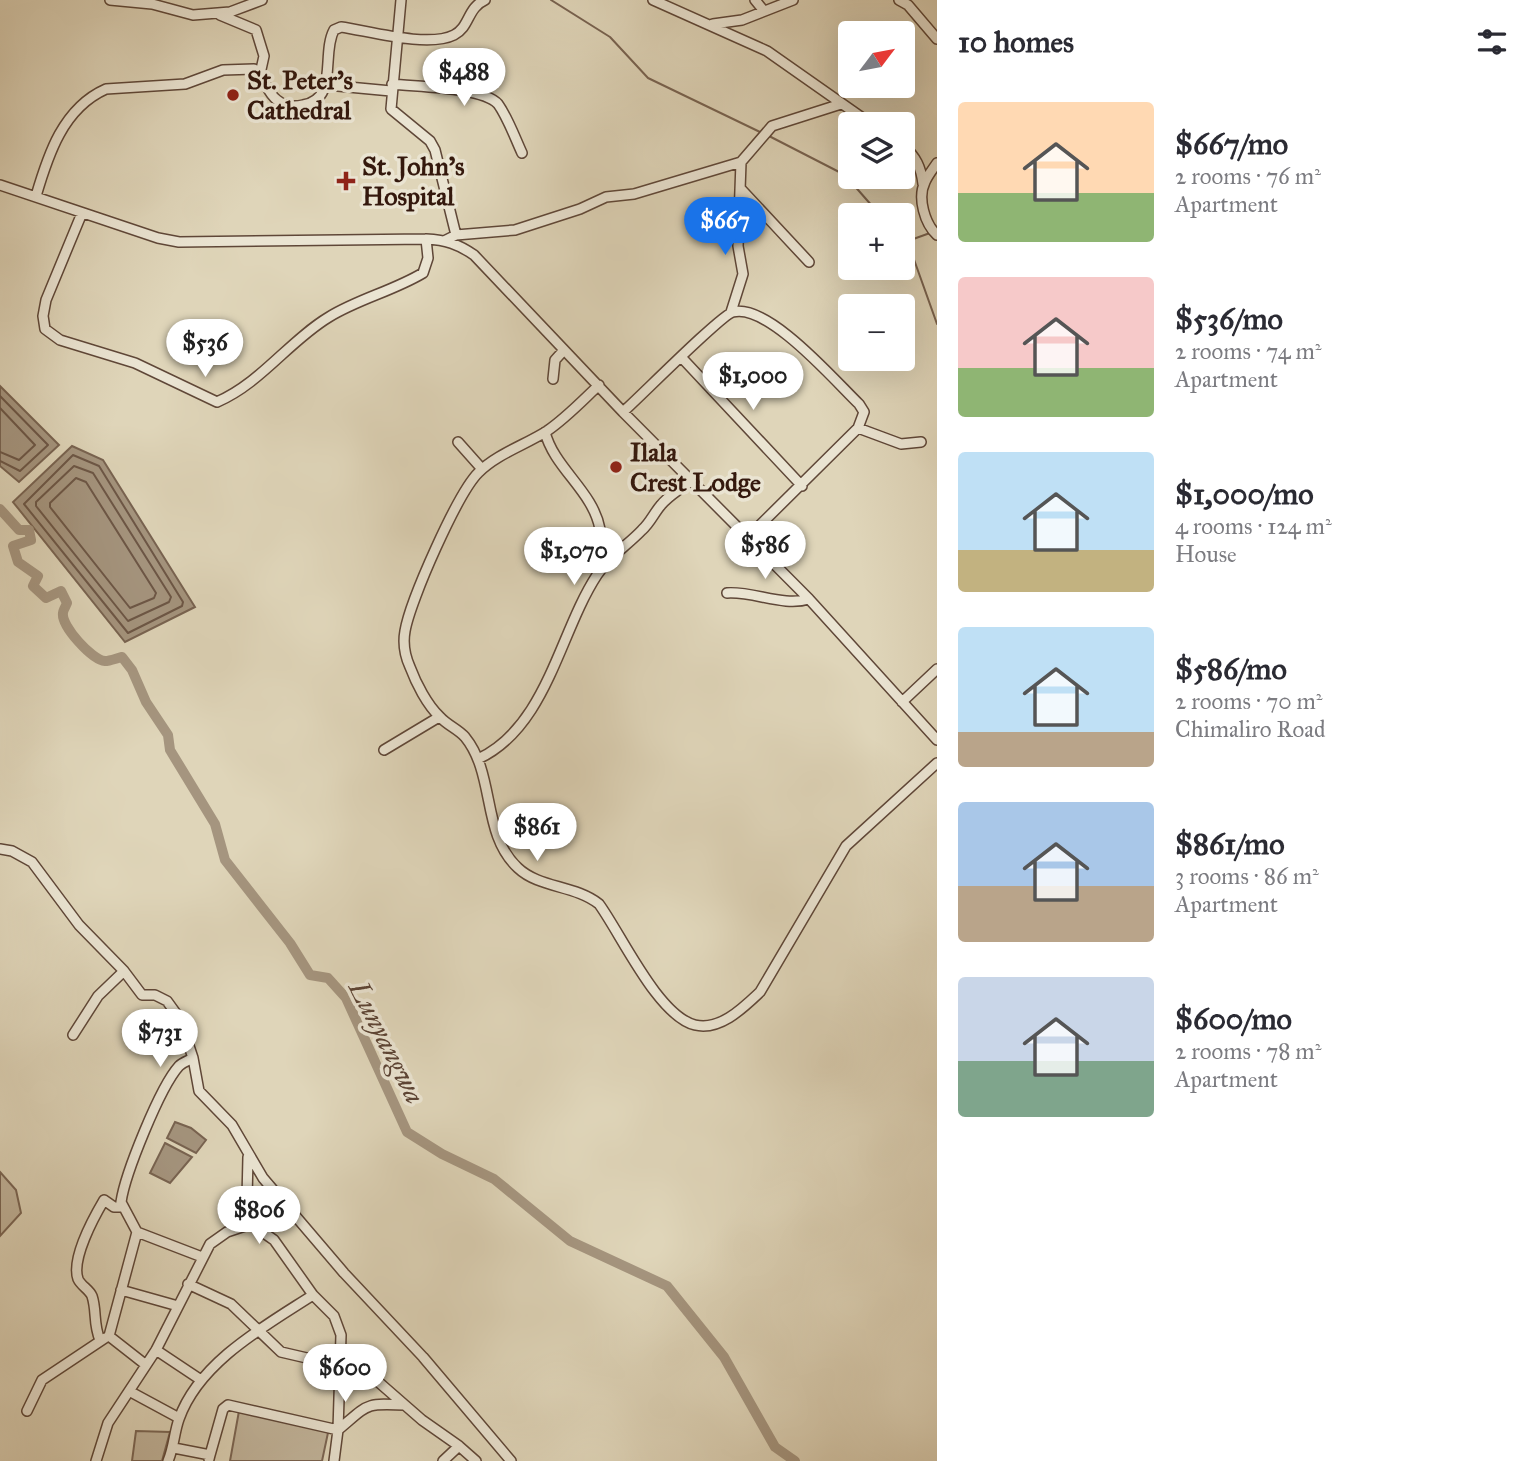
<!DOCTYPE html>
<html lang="en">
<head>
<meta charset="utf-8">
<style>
	body { margin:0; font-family:"IM FELL Great Primer",serif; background:#f2f2f3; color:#2b2b33; height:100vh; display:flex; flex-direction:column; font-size:26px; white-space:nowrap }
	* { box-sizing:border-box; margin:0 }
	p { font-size:23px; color:#7c7c81 }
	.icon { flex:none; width:38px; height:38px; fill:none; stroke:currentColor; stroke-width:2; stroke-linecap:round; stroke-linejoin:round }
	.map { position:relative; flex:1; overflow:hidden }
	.side { display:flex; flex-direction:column; background:#fff; width:595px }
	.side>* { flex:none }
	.needle { width:46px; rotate:58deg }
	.tools { position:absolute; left:838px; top:21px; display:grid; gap:14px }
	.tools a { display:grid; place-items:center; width:77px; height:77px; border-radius:7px; background:#fff; box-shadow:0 7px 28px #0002; font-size:35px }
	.price { position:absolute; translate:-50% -60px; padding:0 16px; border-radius:24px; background:#fff; color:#222; font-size:23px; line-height:46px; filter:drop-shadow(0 2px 4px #0008) }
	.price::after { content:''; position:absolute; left:50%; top:42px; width:21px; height:16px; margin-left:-10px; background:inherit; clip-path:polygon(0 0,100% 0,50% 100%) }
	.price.active { background:#1a73e8; color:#fff }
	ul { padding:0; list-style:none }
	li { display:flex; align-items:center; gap:21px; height:175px; padding:0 21px }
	li span { display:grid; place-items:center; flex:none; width:196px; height:140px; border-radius:7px; color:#555 }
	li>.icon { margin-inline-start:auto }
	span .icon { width:84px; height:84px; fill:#fffc; stroke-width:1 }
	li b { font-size:30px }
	h2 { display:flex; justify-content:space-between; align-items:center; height:84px; padding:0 21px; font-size:30px }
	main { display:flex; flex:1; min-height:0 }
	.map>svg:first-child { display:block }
	.green { fill:#c2b59c; stroke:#7b6654; stroke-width:2 }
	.water { fill:#a5957f; stroke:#786351; stroke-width:2 }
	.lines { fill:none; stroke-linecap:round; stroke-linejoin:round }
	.shore { stroke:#6c5646; stroke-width:2 }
	.stream { stroke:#786351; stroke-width:2 }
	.river { stroke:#a5957f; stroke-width:10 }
	.minor-casing { stroke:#5f4738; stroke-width:12 }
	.minor { stroke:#eae4d2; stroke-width:9 }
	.poi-dot { fill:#8f2418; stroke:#eae4d2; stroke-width:2.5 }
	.labels { text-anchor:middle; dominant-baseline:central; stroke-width:7; stroke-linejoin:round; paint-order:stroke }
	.poi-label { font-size:26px; font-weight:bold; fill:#34180d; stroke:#eae4d2; text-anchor:start }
	.water-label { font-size:28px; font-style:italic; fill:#5c4435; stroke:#eae4d2 }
</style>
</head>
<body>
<main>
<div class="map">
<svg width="937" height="1461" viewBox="0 0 937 1461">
	<rect width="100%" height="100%" fill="#dfd5b9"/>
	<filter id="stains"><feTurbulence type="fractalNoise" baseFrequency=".00286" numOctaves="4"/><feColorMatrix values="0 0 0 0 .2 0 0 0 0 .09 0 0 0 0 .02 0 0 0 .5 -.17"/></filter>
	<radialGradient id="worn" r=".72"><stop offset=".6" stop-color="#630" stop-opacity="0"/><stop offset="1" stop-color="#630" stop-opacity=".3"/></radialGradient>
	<path class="green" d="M 0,1172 L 16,1190 L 21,1213 L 0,1236 Z
		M 239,1411 L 329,1428 L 322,1461 L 230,1461 Z
		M 136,1431 L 170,1432 L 162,1461 L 132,1461 Z"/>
	<path class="water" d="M 0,386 L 59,445 L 19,482 L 0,466 Z
		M 72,446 L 103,460 L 195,607 L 125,642 L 13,502 Z
		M 175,1122 L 191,1128 L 206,1140 L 196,1153 L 167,1138 Z
		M 165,1143 L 192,1157 L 170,1183 L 150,1173 Z"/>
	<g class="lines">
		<path class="shore" d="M 0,396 L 48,445 L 20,471 L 0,461
			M 0,408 L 35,445 L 19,460 L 0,452
			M 73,455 L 99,466 L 183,602 L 182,606 L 128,633 L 24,504 Z
			M 74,466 L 93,473 L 171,597 L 169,602 L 128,621 L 36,506 L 36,502 Z
			M 76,478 L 86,482 L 156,593 L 154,598 L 130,608 L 50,507 L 50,503 Z"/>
		<path class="stream" d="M 551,0 L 610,37 L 648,78 L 760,132
			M 769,136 L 845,175 L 880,215
			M 903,241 L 912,254 L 937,324
			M 905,242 L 930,233"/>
		<path class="river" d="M 0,509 L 19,530 L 29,530 L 31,540 L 13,546 L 18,562 L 38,576 L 33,586 L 46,598 L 61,591 L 67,603 C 66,606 63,610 63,613 C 61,626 92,660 105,661 C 110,661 117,658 122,657 L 132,670 L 146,702 L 168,735 L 170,750 L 215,824 L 225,860 L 290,943 L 310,975 L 328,978 L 346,998 L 407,1132 L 442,1154 L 494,1179 L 570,1241 L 667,1286 L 724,1357 L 775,1447 L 795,1461"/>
		<g class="minor-casing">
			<path id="minor" d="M 110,0 L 152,4 L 193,15 L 230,12 L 262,0
				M 401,0 L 391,109 L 430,141 L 435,150 L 456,235
				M 653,0 L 767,51 L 871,124
				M 755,0 L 764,11
				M 899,0 L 908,5 L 937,39
				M 220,15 L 256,30 L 264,56 L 260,74
				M 713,24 L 742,20 L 793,0
				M 392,84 C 415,87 483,87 498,104 C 508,118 515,138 522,153
				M 327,85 L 391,91
				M 903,145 C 916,157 921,167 923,184
				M 937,163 C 933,169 928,175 925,182 C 917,198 925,224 937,235
				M 0,185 L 158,238 L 179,242 L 426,239 C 446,240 458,244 474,255 L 623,412 L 809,599 L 937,740
				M 741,189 L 809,262
				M 36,196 C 48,155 63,108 106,89 L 185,84 L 223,70 L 254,69 C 265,77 266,92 277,100 C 284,106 294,107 303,105 C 339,99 321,54 334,30 L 341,27 C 369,31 428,48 454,35 C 470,27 467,8 485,0
				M 82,213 L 46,300 L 43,316 L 45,329 L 60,340 L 135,363 L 217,402 C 261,383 289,341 329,317 C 358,299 393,291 423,273 L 428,258 L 426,239
				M 446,240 L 456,235 L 515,230 L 580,209 L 606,197 L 634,194 L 741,162 L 772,126 L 841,104
				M 731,312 L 743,274 L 738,246 L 741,162
				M 682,358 L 802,486
				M 553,379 L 555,360 L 564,350
				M 599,385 C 582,401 566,418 547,431 C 525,445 497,454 479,472 C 458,492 410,601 405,631 C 403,642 405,656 410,667 C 416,683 427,705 440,717 C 447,725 458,729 465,737 C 496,775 481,834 518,868 C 539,888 575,885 599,904 C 621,934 658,1016 695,1025 C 720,1031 743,1008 760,992 L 846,846 L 937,763
				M 623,412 C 639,398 721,315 733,312 C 768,303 835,381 859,404 L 864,412 L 858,428 L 748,537
				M 858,428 L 901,444 L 921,442
				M 545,432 C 554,468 593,491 600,529 C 601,536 596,543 595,550 L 605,565
				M 458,442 L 482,469
				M 727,593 C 754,591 783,607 809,599
				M 902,702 L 937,669
				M 384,750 L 439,717
				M 478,759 C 547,727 559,633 597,575 C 609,556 627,546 642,530 C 650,523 654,513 661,505 C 669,495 681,489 690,481
				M 0,849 L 12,851 L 32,862 L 79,925 L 124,971 L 142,995 L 155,995 L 167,1001 L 180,1019 L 193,1058 L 199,1091 L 232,1125 L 263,1178 L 344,1273 L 423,1357 L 511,1461
				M 73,1035 L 98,996 L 124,971
				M 193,1058 C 188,1061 183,1062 179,1066 C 160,1087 125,1174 121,1202 L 137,1232 L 202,1257
				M 247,1198 L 248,1157
				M 137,1232 L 109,1336 L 146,1365
				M 188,1284 L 231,1304 L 281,1352 L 324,1362 L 338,1362 L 367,1372 L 422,1420 L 459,1446
				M 121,1290 L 178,1306
				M 100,1340 C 93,1324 97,1311 92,1296 C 89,1289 81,1286 78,1279 C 71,1259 94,1217 104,1200 L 114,1207 L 122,1207
				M 156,1350 L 201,1380
				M 129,1391 L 179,1418
				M 27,1411 L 42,1380 L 105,1338
				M 174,1448 L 210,1455 L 209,1459
				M 210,1455 L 223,1409 L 228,1405 L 338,1430 L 341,1335 L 334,1316 L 313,1295
				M 96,1461 L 108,1423 L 156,1350 L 210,1244 L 227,1232 L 251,1224 L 274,1240 L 313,1295 C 265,1326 199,1362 179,1419 C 174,1433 174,1447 168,1461
				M 334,1461 L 338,1430 C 369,1404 364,1403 404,1405
				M 443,1461 L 459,1446 L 476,1461"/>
		</g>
		<use href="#minor" class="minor"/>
	</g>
	<g class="poi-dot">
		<circle cx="233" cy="95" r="7"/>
		<path d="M342.5 170.5h7v7h7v7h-7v7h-7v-7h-7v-7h7z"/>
		<circle cx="616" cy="467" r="7"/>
	</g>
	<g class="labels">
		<g class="poi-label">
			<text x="247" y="80">St. Peter's<tspan x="247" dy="30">Cathedral</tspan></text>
			<text x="362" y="166">St. John's<tspan x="362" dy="30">Hospital</tspan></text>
			<text x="630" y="452">Ilala<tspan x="630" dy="30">Crest Lodge</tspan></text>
		</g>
		<g class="water-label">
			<text transform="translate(387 1042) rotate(63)">Lunyangwa</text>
		</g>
	</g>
	<rect width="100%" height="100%" filter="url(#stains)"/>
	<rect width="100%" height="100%" fill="url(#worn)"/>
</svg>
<div class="tools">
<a><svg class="needle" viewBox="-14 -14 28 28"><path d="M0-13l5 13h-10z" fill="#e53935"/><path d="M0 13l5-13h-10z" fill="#7c7c81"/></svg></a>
<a><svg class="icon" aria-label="layers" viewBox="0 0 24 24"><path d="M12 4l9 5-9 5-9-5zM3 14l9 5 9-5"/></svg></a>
<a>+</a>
<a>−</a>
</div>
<b class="price" style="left:464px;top:108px">$488</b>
<b class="price active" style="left:725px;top:257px">$667</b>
<b class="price" style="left:205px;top:379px">$536</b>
<b class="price" style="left:753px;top:412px">$1,000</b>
<b class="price" style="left:765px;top:581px">$586</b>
<b class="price" style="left:574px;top:587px">$1,070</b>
<b class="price" style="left:537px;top:863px">$861</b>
<b class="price" style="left:160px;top:1069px">$731</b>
<b class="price" style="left:259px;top:1246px">$806</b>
<b class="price" style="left:345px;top:1404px">$600</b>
</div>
<section class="side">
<h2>10 homes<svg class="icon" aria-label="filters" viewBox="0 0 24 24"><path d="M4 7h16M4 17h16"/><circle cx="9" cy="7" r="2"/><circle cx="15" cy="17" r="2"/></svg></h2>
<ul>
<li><span style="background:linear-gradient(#ffd9b3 65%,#8fb573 0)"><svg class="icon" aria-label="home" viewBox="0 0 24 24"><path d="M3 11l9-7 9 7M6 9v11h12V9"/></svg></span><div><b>$667/mo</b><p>2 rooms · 76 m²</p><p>Apartment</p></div></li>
<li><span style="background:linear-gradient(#f6c9c9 65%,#8fb573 0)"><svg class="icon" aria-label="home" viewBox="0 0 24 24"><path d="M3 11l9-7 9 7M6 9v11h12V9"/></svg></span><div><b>$536/mo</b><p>2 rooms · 74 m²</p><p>Apartment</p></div></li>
<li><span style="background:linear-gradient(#bfe0f5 70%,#c2b280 0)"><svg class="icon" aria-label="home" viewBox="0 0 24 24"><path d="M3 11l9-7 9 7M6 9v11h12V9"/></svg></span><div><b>$1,000/mo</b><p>4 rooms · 124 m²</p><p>House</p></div></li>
<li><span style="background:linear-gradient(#bfe0f5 75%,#b9a48a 0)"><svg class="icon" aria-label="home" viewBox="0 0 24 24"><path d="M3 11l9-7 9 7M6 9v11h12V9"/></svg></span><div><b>$586/mo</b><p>2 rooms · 70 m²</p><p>Chimaliro Road</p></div></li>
<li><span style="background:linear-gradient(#a9c7e8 60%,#b9a48a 0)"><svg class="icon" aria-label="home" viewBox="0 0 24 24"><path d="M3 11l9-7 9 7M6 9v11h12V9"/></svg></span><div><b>$861/mo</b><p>3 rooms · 86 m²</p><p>Apartment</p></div></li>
<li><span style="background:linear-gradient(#c9d6e8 60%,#7fa58c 0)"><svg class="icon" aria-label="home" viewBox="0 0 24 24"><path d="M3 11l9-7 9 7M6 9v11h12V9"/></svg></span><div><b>$600/mo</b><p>2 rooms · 78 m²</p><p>Apartment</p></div></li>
</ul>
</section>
</main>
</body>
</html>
